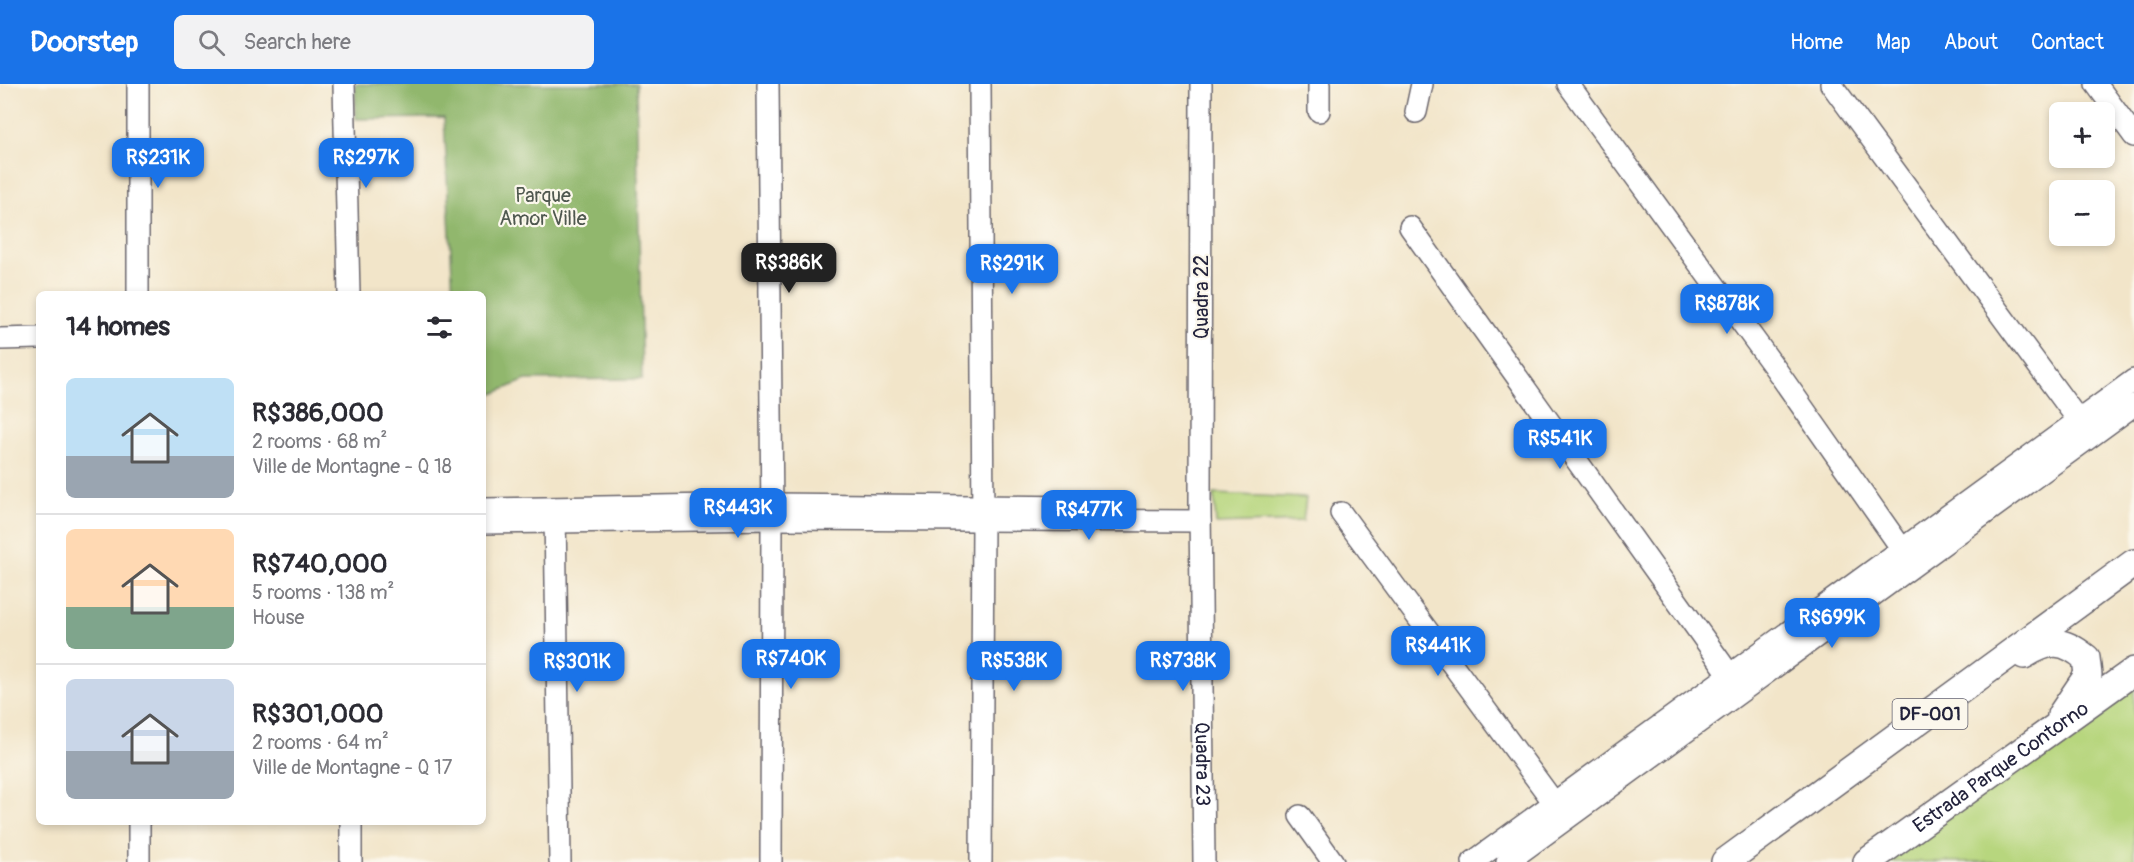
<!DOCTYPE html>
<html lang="en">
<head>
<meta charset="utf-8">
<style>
	body { margin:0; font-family:Pangolin,sans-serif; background:#f2f2f3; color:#2b2b33; height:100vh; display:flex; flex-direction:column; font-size:22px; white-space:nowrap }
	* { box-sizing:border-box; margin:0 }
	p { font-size:20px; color:#7c7c81 }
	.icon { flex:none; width:33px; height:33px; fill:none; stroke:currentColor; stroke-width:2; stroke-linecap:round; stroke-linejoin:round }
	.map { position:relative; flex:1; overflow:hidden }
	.sheet { position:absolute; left:36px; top:207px; width:450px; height:534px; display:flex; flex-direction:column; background:#fff; border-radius:9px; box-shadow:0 3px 9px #0003 }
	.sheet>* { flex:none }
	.buttons { position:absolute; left:2049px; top:18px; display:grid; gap:12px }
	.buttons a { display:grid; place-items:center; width:66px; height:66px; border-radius:9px; background:#fff; box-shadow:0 3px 9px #0003; font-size:30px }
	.price { position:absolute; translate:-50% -51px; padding:0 14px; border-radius:12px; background:#1a73e8; color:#fff; font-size:20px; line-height:39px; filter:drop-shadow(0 2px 3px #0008) }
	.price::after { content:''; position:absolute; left:50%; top:36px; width:18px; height:14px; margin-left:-9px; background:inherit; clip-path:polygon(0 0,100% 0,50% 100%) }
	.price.on { background:#222; color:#fff }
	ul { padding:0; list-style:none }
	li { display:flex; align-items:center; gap:18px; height:150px; padding:0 30px }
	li+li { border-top:2px solid #e1e1e2 }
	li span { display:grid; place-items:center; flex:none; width:168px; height:120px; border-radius:9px; color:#555 }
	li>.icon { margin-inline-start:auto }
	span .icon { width:72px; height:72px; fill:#fffc; stroke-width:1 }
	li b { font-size:26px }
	h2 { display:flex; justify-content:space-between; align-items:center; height:72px; padding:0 30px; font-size:26px }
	header { display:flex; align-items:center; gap:36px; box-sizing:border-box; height:84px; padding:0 30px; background:#1a73e8; color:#fff }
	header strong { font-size:28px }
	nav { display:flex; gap:33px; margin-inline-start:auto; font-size:21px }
	.search { width:420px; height:54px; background:#f2f2f3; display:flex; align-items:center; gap:15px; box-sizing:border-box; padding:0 21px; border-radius:9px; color:#7c7c81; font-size:22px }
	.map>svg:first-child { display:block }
	.green { fill:#b7d67e; stroke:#6c7c5c; stroke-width:1.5 }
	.forest { fill:#91b76d; stroke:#5a6c54; stroke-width:1.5 }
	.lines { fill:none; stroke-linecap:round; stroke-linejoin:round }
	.minor-casing { stroke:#6b666d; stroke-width:24 }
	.major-casing { stroke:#6b666d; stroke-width:30 }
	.minor { stroke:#fff; stroke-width:21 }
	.major { stroke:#fff; stroke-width:27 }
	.labels { text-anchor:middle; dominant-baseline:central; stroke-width:4.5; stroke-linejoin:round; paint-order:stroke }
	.shield { fill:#fbf7ec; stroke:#636270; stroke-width:1.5 }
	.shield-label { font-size:18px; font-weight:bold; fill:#22223b }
	.park-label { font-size:20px; fill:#4f584f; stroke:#fbf7ec }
	.street-label { font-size:20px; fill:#22223b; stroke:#fbf7ec }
</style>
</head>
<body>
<header>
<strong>Doorstep</strong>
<div class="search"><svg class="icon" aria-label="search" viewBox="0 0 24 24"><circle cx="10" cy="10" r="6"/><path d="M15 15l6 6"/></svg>Search here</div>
<nav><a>Home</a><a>Map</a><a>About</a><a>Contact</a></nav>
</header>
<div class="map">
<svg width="2134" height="778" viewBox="0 0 2134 778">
	<rect width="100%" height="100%" fill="#fbf7ec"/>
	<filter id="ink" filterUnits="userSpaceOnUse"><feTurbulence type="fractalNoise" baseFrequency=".0167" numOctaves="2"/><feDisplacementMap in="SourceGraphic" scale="12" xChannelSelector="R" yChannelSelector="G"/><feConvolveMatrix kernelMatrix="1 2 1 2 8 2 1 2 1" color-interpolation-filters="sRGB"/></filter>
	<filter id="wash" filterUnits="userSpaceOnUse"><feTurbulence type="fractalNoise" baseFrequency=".008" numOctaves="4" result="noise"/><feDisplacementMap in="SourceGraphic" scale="24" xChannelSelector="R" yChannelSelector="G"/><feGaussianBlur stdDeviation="1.35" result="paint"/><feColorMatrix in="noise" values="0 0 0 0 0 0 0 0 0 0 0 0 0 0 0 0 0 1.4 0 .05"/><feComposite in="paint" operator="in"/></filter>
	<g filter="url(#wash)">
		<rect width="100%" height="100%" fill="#f2e5c9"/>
		<path class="green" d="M 1214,410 L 1306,414 L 1303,437 L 1216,440 Z
			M 2134,589 L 2134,778 L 1870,778 Z"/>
		<path class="forest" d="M 355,0 L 636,0 L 642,295 L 526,296 L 483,314 L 483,210 L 453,210 L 444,34 L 356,35 Z"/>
	</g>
	<g filter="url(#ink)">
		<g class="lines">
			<g class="minor-casing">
				<g id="minor">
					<path d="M 138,0 L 138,210"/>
					<path d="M 344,0 L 349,210"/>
					<path d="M 768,0 L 772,435 L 771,778"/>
					<path d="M 980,0 L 983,437 L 981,778"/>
					<path id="s1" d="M 1201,0 L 1200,425 L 1204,778"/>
					<path d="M 1319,0 L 1319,27"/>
					<path d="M 1568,0 L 1775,284 L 1909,475"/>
					<path d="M 1831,0 L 2087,348"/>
					<path d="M 2096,0 L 2134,52"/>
					<path d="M 1416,28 L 1422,0"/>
					<path d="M 1410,143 L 1737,601"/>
					<path d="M 0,255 L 39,254"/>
					<path d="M 483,425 L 771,420 L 1077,423"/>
					<path d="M 555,428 L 560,778"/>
					<path d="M 1341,429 L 1563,731"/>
					<path d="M 483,439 L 772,435 L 1200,437"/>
					<path d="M 1300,732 L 1333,778"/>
					<path d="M 139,738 L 139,778"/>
					<path d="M 351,778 L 351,738"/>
					<path d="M 1473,778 L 2134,296"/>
					<path d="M 1507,778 L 2134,321"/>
				</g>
			</g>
			<g class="major-casing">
				<g id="major">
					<path d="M 2024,571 C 2050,555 2063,555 2086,574 L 2088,591 L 2061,631"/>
					<path d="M 1725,778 L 2134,479"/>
					<path id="s2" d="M 1867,778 L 2134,587"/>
				</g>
			</g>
			<use href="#minor" class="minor"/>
			<use href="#major" class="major"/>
		</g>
	</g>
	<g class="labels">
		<rect class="shield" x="1892.5" y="615" width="75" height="30" rx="4.5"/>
		<g class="shield-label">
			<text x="1930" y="630">DF-001</text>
		</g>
		<g class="park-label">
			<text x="543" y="111">Parque<tspan x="543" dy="23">Amor Ville</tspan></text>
		</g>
		<g class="street-label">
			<text transform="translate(1201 213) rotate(-90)">Quadra 22</text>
			<text stroke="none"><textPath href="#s1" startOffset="680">Quadra 23</textPath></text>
			<text stroke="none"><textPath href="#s2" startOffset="164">Estrada Parque Contorno</textPath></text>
		</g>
	</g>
</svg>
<div class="buttons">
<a>+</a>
<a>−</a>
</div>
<b class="price" style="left:158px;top:105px">R$231K</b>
<b class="price" style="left:366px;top:105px">R$297K</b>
<b class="price on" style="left:789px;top:210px">R$386K</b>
<b class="price" style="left:1012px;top:211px">R$291K</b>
<b class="price" style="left:1727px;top:251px">R$878K</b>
<b class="price" style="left:1560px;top:386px">R$541K</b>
<b class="price" style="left:738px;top:455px">R$443K</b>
<b class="price" style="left:1089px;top:457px">R$477K</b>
<b class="price" style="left:1832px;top:565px">R$699K</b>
<b class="price" style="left:1438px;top:593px">R$441K</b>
<b class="price" style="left:791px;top:606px">R$740K</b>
<b class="price" style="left:1014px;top:608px">R$538K</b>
<b class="price" style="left:1183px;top:608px">R$738K</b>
<b class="price" style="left:577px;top:609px">R$301K</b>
<section class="sheet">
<h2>14 homes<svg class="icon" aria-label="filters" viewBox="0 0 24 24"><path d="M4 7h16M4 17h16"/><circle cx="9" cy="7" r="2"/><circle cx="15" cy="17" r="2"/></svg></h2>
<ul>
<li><span style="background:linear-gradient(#bfe0f5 65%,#9aa5b1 0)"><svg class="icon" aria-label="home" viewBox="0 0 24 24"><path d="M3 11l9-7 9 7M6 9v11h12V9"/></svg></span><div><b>R$386,000</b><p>2 rooms · 68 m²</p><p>Ville de Montagne - Q 18</p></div></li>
<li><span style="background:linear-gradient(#ffd9b3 65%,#7fa58c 0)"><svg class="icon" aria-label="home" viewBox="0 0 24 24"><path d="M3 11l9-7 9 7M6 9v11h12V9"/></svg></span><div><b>R$740,000</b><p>5 rooms · 138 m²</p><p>House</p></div></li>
<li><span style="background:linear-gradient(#c9d6e8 60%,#9aa5b1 0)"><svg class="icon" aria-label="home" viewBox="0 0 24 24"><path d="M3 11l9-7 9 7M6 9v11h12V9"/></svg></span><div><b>R$301,000</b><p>2 rooms · 64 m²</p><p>Ville de Montagne - Q 17</p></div></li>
</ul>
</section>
</div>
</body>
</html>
